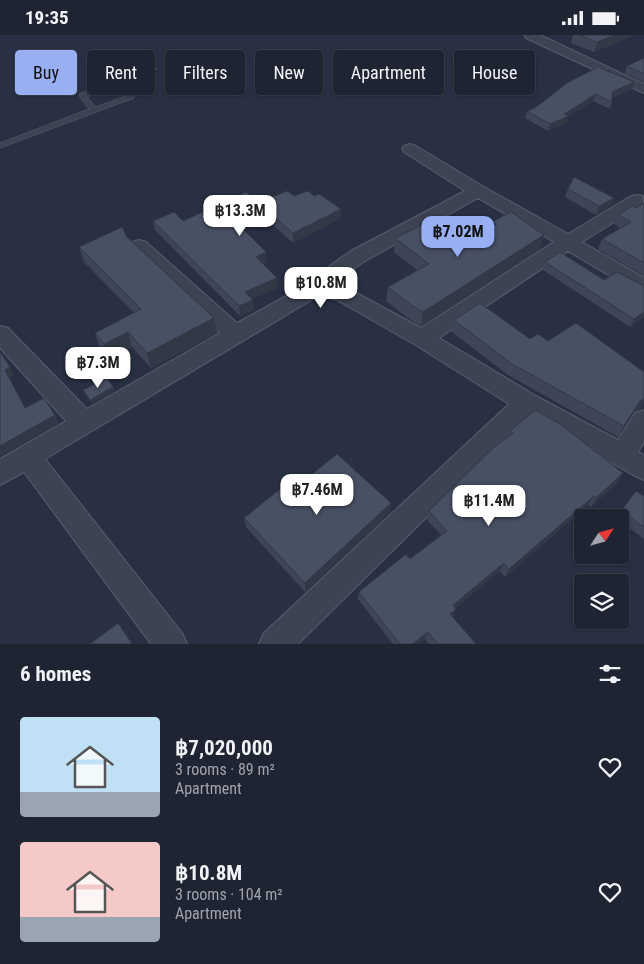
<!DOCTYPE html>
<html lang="en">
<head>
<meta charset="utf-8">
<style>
	body { margin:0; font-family:"Roboto Condensed",sans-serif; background:#272c3a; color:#f1f3f6; height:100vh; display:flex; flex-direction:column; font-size:19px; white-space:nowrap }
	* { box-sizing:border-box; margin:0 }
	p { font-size:16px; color:#a1a4ac }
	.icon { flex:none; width:28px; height:28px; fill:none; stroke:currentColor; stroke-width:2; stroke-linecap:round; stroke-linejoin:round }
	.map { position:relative; height:609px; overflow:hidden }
	.side { display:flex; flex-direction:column; background:#1f2432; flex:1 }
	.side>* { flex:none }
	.top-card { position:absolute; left:15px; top:15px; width:615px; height:45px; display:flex; gap:10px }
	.needle { width:32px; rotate:54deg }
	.buttons { position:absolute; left:574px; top:474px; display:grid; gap:10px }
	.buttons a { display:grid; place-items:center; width:55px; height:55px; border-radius:5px; background:#1f2432; box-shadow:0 1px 4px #0004,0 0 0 1px #3c414d; font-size:25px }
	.price { position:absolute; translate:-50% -42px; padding:0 11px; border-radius:10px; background:#fff; color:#222; font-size:16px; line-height:32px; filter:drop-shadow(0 1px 2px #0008) }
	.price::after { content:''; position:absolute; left:50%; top:30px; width:15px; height:11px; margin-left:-8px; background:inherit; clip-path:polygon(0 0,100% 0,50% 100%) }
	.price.selected { background:#98aff4; color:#111 }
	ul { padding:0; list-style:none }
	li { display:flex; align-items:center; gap:15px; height:125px; padding:0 20px }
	li span { display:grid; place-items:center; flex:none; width:140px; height:100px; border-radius:5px; color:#555 }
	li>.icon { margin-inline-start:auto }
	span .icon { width:60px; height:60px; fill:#fffc; stroke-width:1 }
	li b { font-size:21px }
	h2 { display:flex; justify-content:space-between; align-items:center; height:60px; padding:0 20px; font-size:21px }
	.chip { padding:0 18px; border-radius:5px; background:#1f2432; box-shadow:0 1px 4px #0004,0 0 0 1px #3c414d; font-size:18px; line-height:45px }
	.chip.selected { background:#98aff4; color:#111 }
	.status { display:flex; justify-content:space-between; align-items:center; height:35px; padding:0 25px; background:#1f2432; direction:ltr }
	.status svg { height:14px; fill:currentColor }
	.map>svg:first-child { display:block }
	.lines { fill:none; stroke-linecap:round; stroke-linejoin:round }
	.lane-casing { stroke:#585e6d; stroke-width:1 }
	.street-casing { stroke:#585e6d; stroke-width:2 }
	.lane { fill:#3d4352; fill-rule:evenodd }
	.street { fill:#3d4352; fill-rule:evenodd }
	.wall { fill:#3e4556 }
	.shaded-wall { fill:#323846 }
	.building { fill:#485064; stroke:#323846 }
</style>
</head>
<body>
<div class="status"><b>19:35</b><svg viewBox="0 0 49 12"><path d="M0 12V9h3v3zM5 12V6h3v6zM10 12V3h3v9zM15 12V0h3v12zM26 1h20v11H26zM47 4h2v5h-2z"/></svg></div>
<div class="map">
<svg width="644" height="609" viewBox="0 0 644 609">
	<rect width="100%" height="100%" fill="#293043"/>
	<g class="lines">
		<g class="lane-casing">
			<path id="lane" d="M 154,32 L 157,34 L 156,35 L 87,62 L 96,72 L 131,59 L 134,59 L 134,63 L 0,113 L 0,108 L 89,74 L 79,61 L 80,59 Z"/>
		</g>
		<g class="street-casing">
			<path id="street" d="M 524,0 L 540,0 L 644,49 L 644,58 L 526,3 Z
				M 410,109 L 416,111 L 484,152 L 568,199 L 631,161 L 637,160 L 643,161 L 643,169 L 582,207 L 644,243 L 644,259 L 637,257 L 568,216 L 439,303 L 536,361 L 618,405 L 635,378 L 644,375 L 644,407 L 638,417 L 644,420 L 644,445 L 635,441 L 529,381 L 298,609 L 259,609 L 264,598 L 509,369 L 414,309 L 337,265 L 324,261 L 313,264 L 45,424 L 182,598 L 187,609 L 151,609 L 24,437 L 0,450 L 0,424 L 66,386 L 0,313 L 0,291 L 8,293 L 87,374 L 220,298 L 132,215 L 129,211 L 132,207 L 139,205 L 146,207 L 237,288 L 299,254 L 315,249 L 321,237 L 351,216 L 465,156 L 404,117 L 402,114 L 404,111 ZM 478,163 L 554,207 L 421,293 L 351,255 L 336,250 L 337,245 L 365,226 Z"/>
		</g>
		<use href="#lane" class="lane"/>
		<use href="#street" class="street"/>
	</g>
	<path class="wall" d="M 573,0 L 635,0 L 594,17 L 571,8 Z
		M 644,23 L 644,47 L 625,38 L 627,31 Z
		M 634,47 L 632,54 L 612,63 L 612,67 L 610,74 L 593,66 L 569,81 L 567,88 L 548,96 L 525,83 L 527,76 Z
		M 568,154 L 614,163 L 610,171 L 596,180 L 565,162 Z
		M 294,161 L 341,174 L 340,184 L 293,208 L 266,184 L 244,195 L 267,227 L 263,229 L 277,253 L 252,264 L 254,274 L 240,281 L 155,195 L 153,186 L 183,186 L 260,167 Z
		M 644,168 L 644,241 L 598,214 L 602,204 L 620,193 L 614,189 L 618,180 L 636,173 Z
		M 492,187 L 540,214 L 421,291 L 409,284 L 386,266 L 388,252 L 417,235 L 394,217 L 395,203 L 461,210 L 491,192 Z
		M 127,202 L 214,283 L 217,298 L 151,333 L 132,312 L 110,324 L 100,313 L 95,298 L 134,278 L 84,227 L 79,212 Z
		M 545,227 L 604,245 L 644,251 L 644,282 L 630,292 L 543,235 Z
		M 454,285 L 530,304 L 548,306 L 644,337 L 644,366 L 639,375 L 633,377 L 618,402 L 508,340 L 452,297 Z
		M 510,396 L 617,448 L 591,472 L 588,470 L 505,542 L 500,536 L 455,573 L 453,582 L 476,609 L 429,609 L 425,604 L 419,609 L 393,609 L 358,564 L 359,557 L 410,524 L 441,500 L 427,485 L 429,476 L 508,401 Z
		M 296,452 L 391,468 L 389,478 L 305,557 L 246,492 L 244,483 Z
		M 644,461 L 644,504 L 620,486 L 620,482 L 617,482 L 621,476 Z"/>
	<path class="shaded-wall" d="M 615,0 L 635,0 L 594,17 L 597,7 Z
		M 634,47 L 632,54 L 610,64 L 612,57 Z
		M 596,59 L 593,66 L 569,81 L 567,88 L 548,96 L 550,89 L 564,79 Z
		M 614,163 L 610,171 L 596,180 L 599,171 Z
		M 266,174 L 266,184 L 238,198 L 237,188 Z
		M 341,174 L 340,184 L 293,208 L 293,198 Z
		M 544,200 L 540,214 L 421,291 L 423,277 Z
		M 266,217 L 267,227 L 257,232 L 256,222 Z
		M 277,243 L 277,253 L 246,267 L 245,257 Z
		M 253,265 L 254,274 L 240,281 L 239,271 Z
		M 644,277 L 644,282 L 630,292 L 634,284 Z
		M 214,283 L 217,298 L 151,333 L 147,318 Z
		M 128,297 L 132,312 L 110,324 L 104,309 Z
		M 10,332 L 14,341 L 9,343 L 5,335 Z
		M 113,352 L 115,356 L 91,369 L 90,365 Z
		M 644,364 L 644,366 L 639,375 L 633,377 L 618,402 L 640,366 Z
		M 55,380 L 59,388 L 1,421 L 0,420 L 0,411 Z
		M 623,438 L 617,448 L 591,472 L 596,463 Z
		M 594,461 L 588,470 L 505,542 L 509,534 Z
		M 391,468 L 389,478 L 305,557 L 305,548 Z
		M 504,528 L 500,536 L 450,578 L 453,570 Z
		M 456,574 L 453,581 L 447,586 L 450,579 Z
		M 428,597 L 425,604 L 419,609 L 413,609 Z"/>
	<path class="building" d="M 579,0 L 615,0 L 597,7 Z
		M 644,23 L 644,39 L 627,31 Z
		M 598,32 L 634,47 L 612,57 L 612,67 L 596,59 L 564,79 L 569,81 L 550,89 L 527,76 L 535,73 L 567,48 Z
		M 574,142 L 614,163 L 599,171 L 568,154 Z
		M 287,156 L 294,161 L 308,156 L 314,161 L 319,159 L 341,174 L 293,198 L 266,174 L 237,188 L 266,217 L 256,222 L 277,243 L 245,257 L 253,265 L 239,271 L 153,186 L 174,177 L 183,186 L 246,157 L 260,167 Z
		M 644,168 L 644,228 L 602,204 L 631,187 L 618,180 L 632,171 L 636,173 Z
		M 511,177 L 544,200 L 423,277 L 411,270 L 388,252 L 429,229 L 395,203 L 428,187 L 461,210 L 496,189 L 492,187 Z
		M 122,192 L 127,202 L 214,283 L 147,318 L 128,297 L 104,309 L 95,298 L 141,274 L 79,212 Z
		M 560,217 L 604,245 L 617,237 L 644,251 L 644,277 L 634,284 L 545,227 Z
		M 480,268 L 530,304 L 538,299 L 548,306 L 576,288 L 644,337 L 644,364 L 640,366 L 624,391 L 512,329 L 454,285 Z
		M 0,317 L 10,332 L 5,335 L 25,373 L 44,363 L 55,380 L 0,411 Z
		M 107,343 L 113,352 L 90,365 L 83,355 Z
		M 535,375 L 560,389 L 623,438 L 596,463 L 594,461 L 509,534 L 504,528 L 453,570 L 456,574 L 450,579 L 476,609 L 438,609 L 428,597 L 413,609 L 400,609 L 359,557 L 406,519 L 410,524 L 447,496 L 429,476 L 494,412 L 513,398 L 510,396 Z
		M 337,419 L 391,468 L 305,548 L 244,483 L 290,446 L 296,452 Z
		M 636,456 L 644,461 L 644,492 L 621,476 Z
		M 118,588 L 132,609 L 90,609 Z"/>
</svg>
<div class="buttons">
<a><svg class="needle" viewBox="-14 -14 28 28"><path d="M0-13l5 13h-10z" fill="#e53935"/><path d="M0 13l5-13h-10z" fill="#a1a4ac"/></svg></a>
<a><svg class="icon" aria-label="layers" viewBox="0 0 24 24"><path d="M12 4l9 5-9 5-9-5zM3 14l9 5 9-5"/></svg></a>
</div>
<b class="price" style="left:240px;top:202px">฿13.3M</b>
<b class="price selected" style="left:458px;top:223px">฿7.02M</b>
<b class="price" style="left:321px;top:274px">฿10.8M</b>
<b class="price" style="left:98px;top:354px">฿7.3M</b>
<b class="price" style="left:317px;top:481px">฿7.46M</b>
<b class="price" style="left:489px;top:492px">฿11.4M</b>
<div class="top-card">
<a class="chip selected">Buy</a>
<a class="chip">Rent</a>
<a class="chip">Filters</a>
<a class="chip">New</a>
<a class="chip">Apartment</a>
<a class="chip">House</a>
</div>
</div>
<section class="side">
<h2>6 homes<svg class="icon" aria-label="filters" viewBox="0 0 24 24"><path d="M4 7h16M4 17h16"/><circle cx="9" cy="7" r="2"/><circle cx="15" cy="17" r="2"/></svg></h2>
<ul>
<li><span style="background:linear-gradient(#bfe0f5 75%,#9aa5b1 0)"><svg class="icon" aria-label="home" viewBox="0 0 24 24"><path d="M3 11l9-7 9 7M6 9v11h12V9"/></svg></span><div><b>฿7,020,000</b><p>3 rooms · 89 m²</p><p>Apartment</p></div><svg class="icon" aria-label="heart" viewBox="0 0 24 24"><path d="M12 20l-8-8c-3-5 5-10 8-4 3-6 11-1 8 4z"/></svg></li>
<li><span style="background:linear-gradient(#f6c9c9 75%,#9aa5b1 0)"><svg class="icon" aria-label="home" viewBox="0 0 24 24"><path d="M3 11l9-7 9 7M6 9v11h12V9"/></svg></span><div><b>฿10.8M</b><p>3 rooms · 104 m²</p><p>Apartment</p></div><svg class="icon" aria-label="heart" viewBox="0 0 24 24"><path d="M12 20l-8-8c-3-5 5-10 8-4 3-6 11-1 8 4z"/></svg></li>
</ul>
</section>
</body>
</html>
